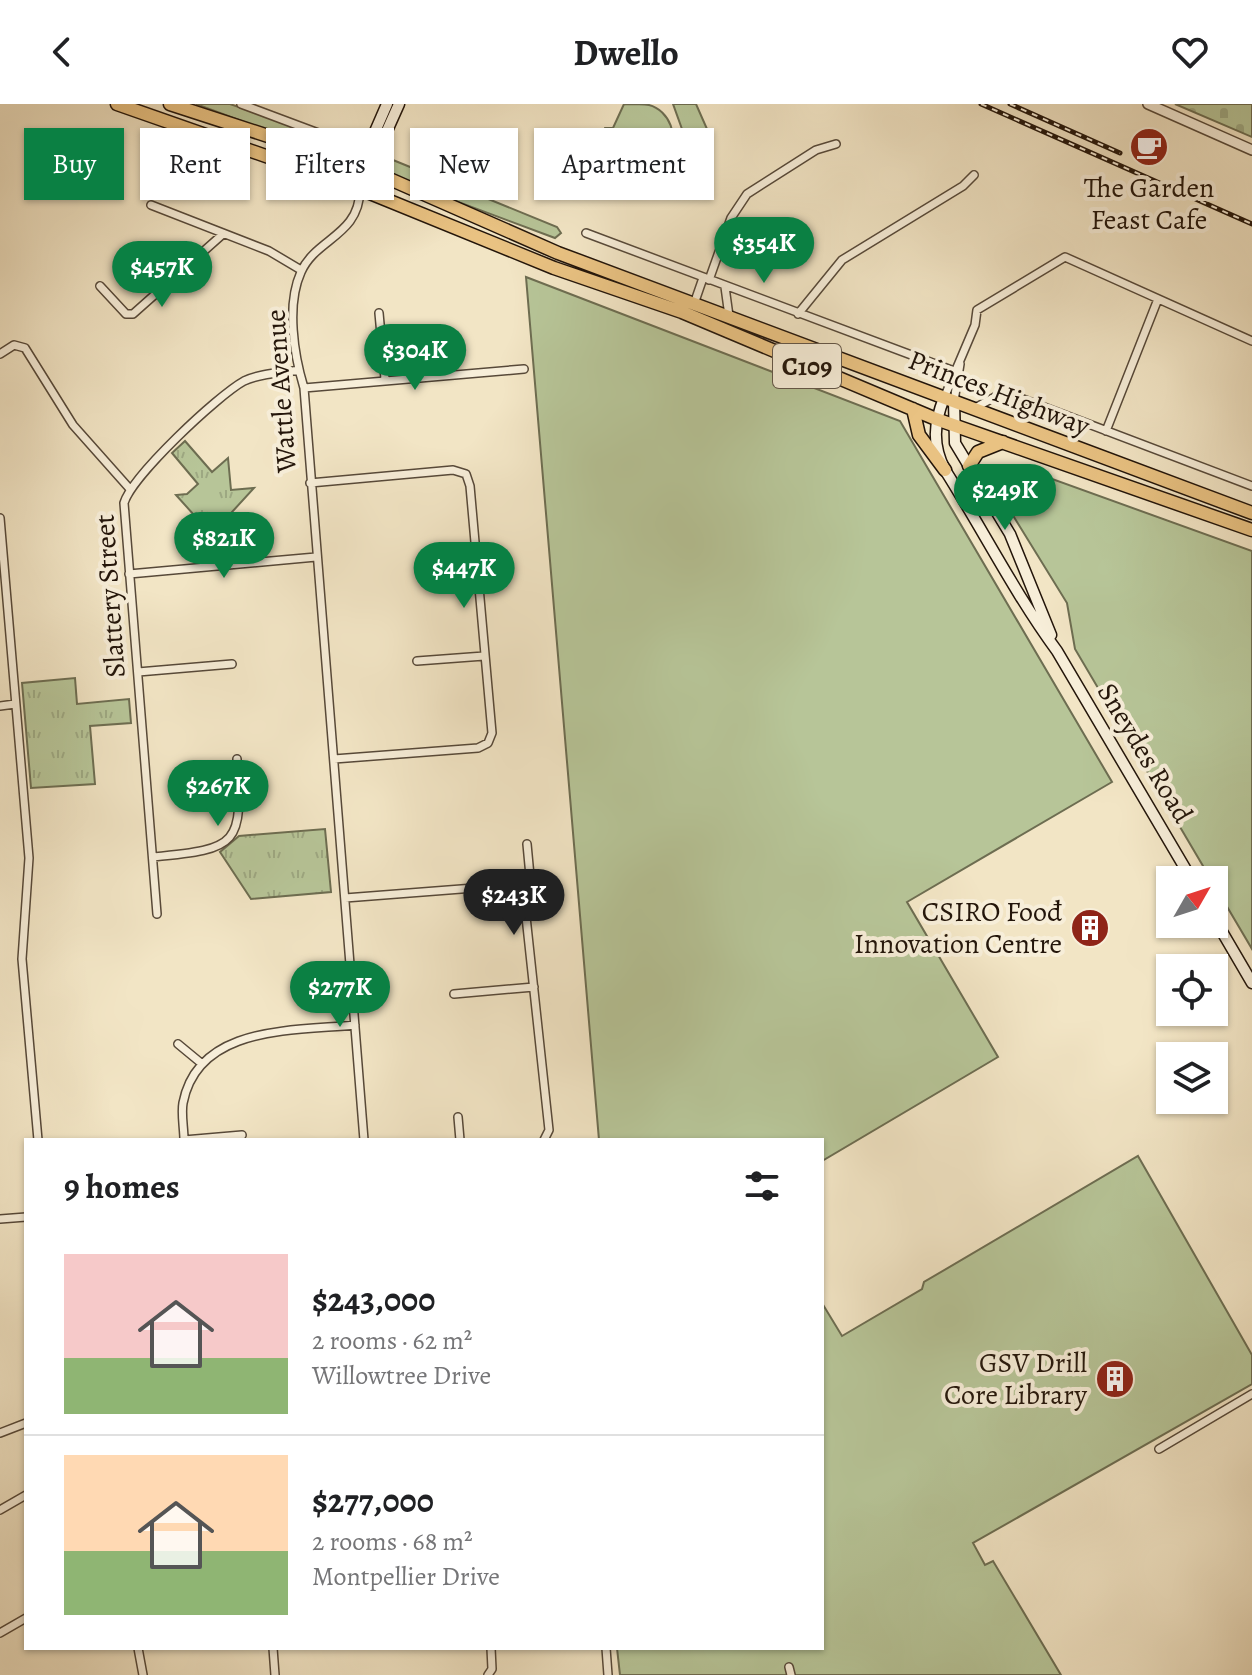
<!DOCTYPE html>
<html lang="en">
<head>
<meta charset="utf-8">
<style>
	body { margin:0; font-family:Alegreya,serif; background:#f2f2f2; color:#202124; height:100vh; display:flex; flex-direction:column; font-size:30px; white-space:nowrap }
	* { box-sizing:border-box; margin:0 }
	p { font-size:26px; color:#757577 }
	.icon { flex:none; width:44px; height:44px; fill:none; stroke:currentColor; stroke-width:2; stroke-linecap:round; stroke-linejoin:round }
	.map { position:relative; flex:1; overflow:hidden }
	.panel { position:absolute; left:24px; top:1034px; width:800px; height:512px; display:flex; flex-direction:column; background:#fff; border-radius:0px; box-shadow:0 2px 6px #0004 }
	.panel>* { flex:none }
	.guide { position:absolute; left:24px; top:24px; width:800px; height:72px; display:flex; gap:16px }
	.needle { width:52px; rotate:51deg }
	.tools { position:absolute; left:1156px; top:762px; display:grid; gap:16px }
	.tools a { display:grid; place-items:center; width:72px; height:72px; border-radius:0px; background:#fff; box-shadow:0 2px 6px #0004; font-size:40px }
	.price { position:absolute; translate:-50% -68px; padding:0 18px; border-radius:28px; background:#0b8043; color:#fff; font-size:26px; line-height:52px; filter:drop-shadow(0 2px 4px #0008) }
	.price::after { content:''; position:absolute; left:50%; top:48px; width:24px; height:18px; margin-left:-12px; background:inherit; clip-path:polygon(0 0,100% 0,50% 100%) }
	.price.selected { background:#222; color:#fff }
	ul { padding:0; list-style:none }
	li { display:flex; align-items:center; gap:24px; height:200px; padding:0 40px }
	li+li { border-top:2px solid #e0e0e0 }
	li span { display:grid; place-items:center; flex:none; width:224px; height:160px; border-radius:0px; color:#555 }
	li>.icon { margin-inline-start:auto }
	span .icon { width:96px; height:96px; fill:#fffc; stroke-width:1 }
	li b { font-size:34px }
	h2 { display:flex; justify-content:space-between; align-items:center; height:96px; padding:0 40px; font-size:34px }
	.chip { padding:0 28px; border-radius:0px; background:#fff; box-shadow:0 2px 6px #0004; font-size:28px; line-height:72px }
	.chip.selected { background:#0b8043; color:#fff }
	header { display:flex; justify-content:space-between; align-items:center; height:104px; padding:0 40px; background:#fff; font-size:36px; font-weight:600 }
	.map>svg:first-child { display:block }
	.green { fill:#b7c598; stroke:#6d6d51; stroke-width:2 }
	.cemetery { fill:url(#cemetery-stones); stroke:#6d6d51; stroke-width:2 }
	.park { fill:url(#park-tufts); stroke:#6d6d51; stroke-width:2 }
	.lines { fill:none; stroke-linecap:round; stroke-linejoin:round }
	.minor-casing { stroke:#574939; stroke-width:10 }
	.tertiary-casing { stroke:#574939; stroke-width:12 }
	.secondary-casing { stroke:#23150a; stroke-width:13 }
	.trunk-casing { stroke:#23150a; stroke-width:15 }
	.minor { stroke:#f7eed9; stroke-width:7 }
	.tertiary { stroke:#f7eed9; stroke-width:9 }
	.secondary { stroke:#f7eed9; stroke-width:10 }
	.trunk { stroke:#e9c282; stroke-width:12 }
	.rail-casing { stroke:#23150a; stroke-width:5 }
	.rail { stroke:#f7eed9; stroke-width:2; stroke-dasharray:6; stroke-linecap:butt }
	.labels { text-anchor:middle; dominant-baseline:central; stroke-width:8; stroke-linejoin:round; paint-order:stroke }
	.shield { fill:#f7eed9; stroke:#635648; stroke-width:2 }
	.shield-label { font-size:26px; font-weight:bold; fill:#23150a }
	.poi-label { font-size:28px; fill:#23150a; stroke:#f7eed9; text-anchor:end }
	.street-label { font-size:28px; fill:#23150a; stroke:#f7eed9 }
</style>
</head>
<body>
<header><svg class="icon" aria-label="back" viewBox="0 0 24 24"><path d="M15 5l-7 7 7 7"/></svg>Dwello<svg class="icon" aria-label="heart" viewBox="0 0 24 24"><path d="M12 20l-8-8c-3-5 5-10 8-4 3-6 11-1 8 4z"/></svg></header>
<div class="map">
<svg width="1252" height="1571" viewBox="0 0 1252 1571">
	<defs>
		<pattern id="cemetery-stones" width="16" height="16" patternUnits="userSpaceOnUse" patternTransform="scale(2)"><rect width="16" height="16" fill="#b7c598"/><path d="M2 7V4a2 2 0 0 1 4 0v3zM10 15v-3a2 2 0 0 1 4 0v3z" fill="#9da882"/></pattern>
		<pattern id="park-tufts" width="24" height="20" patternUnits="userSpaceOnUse" patternTransform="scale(2)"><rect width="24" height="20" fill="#b7c598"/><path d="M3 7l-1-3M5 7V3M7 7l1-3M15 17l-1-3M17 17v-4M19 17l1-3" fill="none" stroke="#9da882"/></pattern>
	</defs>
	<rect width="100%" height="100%" fill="#f2e5c5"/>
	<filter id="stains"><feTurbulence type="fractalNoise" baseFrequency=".0025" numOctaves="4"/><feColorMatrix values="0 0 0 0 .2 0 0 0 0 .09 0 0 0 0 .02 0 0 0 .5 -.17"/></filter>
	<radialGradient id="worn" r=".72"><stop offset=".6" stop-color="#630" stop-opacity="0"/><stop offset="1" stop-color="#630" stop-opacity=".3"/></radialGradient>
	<path class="green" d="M 196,0 L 230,0 L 393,56 L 557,123 L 561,129 L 555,134 Z
		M 624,0 C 632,0 642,0 649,1 C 669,6 681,34 666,50 C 652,66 628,80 609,88 L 591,78 L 602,47 L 596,45 L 605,24 L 613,24 Z
		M 673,0 L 696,0 L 707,25 L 682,25 Z
		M 526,173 L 900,317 L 1112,678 L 907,798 L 998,953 L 822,1057 L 822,1036 L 599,1036 Z
		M 1016,362 L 1252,447 L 1252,845 L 1075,545 L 1067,499 L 1001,392 Z
		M 1138,1052 L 1252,1251 L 1252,1280 L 973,1439 L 985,1461 L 993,1457 L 1061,1571 L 620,1571 L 617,1544 L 822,1544 L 822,1199 L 842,1232 L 922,1185 L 924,1178 Z"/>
	<path class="cemetery" d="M 1175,0 L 1252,0 L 1252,33 Z"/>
	<path class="park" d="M 185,337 L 212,368 L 228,354 L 231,386 L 254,384 L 221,420 L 213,417 L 203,421 L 176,391 L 187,390 L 198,380 L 172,349 Z
		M 75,574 L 77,600 L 129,595 L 131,619 L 90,622 L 95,680 L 31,684 L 22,579 Z
		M 325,725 L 331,788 L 251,795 L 220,748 L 239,732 Z"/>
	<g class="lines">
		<g class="minor-casing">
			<path id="minor" d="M 241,0 L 329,33
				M 360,86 C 359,132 316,134 301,168 C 286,201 294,251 304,284 L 364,1036
				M 151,101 L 269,147 L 301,166
				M 586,129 L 954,267
				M 709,176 L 731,114 L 747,90 L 816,46 L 836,40
				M 100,182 L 126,210 L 133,210 L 223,130
				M 725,183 L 729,212
				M 694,200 L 703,174
				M 379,209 L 385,275
				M 798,210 L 842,156 L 963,82 L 974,71
				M 0,250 L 14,241 L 25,244 L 73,321 L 129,384
				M 304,284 L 524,265
				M 944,294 L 975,221 L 977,206 L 1065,153 L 1252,237
				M 954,297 L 960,260
				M 975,304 L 1000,290 L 1007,289 L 1252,382
				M 1106,327 L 1158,195
				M 310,379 L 453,366 L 466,370 L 470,382 L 492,629 L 488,639 L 478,644 L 334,655
				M 0,414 L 29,754 L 22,855 L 38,1036
				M 214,434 L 216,461
				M 420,464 L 476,458
				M 129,470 L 316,453
				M 417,557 L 484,552
				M 138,568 L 232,560
				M 0,602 L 15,600
				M 153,753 C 239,745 243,741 237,655
				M 518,787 L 530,772 L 527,740
				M 345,794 L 500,782 L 511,783 L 524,794 L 549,1026 L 544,1036
				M 157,810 L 124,399 C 132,372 217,292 244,277 C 261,269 281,269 299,266
				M 454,890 L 534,883
				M 178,940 L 201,959
				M 458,1013 L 460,1036
				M 184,1036 C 184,1024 181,1010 183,999 C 198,921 294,927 355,921
				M 184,1036 L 242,1031
				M 0,1115 L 26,1113
				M 0,1329 L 26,1319
				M 1159,1345 L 1252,1290
				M 0,1406 L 26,1391
				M 0,1529 L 26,1514
				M 138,1544 L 143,1571
				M 273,1544 L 275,1571
				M 606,1544 L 608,1571
				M 789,1563 L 791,1571
				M 488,1571 L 492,1565 L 491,1544"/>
		</g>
		<g class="tertiary-casing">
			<path id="tertiary" d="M 1148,0 L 1252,46"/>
		</g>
		<g class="secondary-casing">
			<path id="secondary" d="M 360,62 L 387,0
				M 369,67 L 399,0
				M 944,294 C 934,319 932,341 945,366 C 983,426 1015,490 1057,547 L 1192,776
				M 954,297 L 955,339 L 1010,430 L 1051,531
				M 1214,814 L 1252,879"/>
		</g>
		<g class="trunk-casing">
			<path id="trunk" d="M 117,0 L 360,85 L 554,164 L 682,208 L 936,315 L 1252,426
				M 170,0 L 360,62 L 558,149 L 1252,409
				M 913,305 L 919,331 L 945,366
				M 969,362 L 978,348 L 1003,338"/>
		</g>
		<use href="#minor" class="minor"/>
		<use href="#tertiary" class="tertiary"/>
		<use href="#secondary" class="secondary"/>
		<use href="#trunk" class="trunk"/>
		<g class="rail-casing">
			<path id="rail" d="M 981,0 L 1252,120
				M 1010,0 L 1120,49"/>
		</g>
		<use href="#rail" class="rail"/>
	</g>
	<defs>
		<g id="cafe-disc" transform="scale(2)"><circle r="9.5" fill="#8f2418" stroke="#f7eed9"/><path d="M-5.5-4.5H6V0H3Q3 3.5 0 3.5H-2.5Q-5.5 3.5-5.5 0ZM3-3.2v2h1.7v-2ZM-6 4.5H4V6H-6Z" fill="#fff"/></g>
		<g id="building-disc" transform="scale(2)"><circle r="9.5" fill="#8f2418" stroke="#f7eed9"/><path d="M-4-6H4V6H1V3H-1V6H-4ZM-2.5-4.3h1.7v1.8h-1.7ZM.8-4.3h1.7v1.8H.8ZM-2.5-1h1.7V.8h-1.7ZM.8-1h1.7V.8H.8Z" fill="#fff"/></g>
	</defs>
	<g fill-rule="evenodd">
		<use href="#cafe-disc" x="1149" y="43"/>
		<use href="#building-disc" x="1090" y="824"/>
		<use href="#building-disc" x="1115" y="1275"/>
	</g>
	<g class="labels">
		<rect class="shield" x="773" y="240" width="68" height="44" rx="6"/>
		<g class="shield-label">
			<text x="807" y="262">C109</text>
		</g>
		<g class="poi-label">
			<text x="1149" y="84" text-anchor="middle">The Garden<tspan x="1149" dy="32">Feast Cafe</tspan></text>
			<text x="1062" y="808">CSIRO Foođ<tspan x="1062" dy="32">Innovation Centre</tspan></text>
			<text x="1087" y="1259">GSV Drill<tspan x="1087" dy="32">Core Library</tspan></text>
		</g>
		<g class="street-label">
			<text transform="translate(281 287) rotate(-94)">Wattle Avenue</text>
			<text transform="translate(999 289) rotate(21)">Princes Highway</text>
			<text transform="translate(110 492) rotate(-94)">Slattery Street</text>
			<text transform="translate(1145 649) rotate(59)">Sneydes Road</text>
		</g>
	</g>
	<rect width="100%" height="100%" filter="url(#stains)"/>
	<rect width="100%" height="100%" fill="url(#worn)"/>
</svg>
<div class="tools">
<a><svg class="needle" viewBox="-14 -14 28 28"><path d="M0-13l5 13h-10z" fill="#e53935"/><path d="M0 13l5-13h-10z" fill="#757577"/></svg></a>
<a><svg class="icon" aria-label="locate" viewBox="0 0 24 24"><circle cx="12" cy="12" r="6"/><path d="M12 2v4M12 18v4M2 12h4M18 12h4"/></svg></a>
<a><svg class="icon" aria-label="layers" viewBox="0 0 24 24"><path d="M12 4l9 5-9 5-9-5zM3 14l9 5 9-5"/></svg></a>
</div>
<b class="price" style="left:764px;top:181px">$354K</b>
<b class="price" style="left:162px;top:205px">$457K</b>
<b class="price" style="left:415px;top:288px">$304K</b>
<b class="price" style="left:1005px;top:428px">$249K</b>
<b class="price" style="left:224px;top:476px">$821K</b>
<b class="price" style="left:464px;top:506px">$447K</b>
<b class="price" style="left:218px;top:724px">$267K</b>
<b class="price selected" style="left:514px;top:833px">$243K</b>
<b class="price" style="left:340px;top:925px">$277K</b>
<div class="guide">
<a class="chip selected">Buy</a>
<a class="chip">Rent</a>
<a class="chip">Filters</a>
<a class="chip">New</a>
<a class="chip">Apartment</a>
</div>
<section class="panel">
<h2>9 homes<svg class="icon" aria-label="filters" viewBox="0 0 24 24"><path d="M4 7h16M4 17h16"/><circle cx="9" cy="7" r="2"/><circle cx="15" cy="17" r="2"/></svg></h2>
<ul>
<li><span style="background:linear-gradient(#f6c9c9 65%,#8fb573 0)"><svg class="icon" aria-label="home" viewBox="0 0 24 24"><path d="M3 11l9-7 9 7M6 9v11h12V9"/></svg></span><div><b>$243,000</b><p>2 rooms · 62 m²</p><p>Willowtree Drive</p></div></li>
<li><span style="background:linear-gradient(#ffd9b3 60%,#8fb573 0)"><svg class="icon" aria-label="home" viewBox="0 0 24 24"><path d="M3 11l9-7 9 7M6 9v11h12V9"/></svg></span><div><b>$277,000</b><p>2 rooms · 68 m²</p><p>Montpellier Drive</p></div></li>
</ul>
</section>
</div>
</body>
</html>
